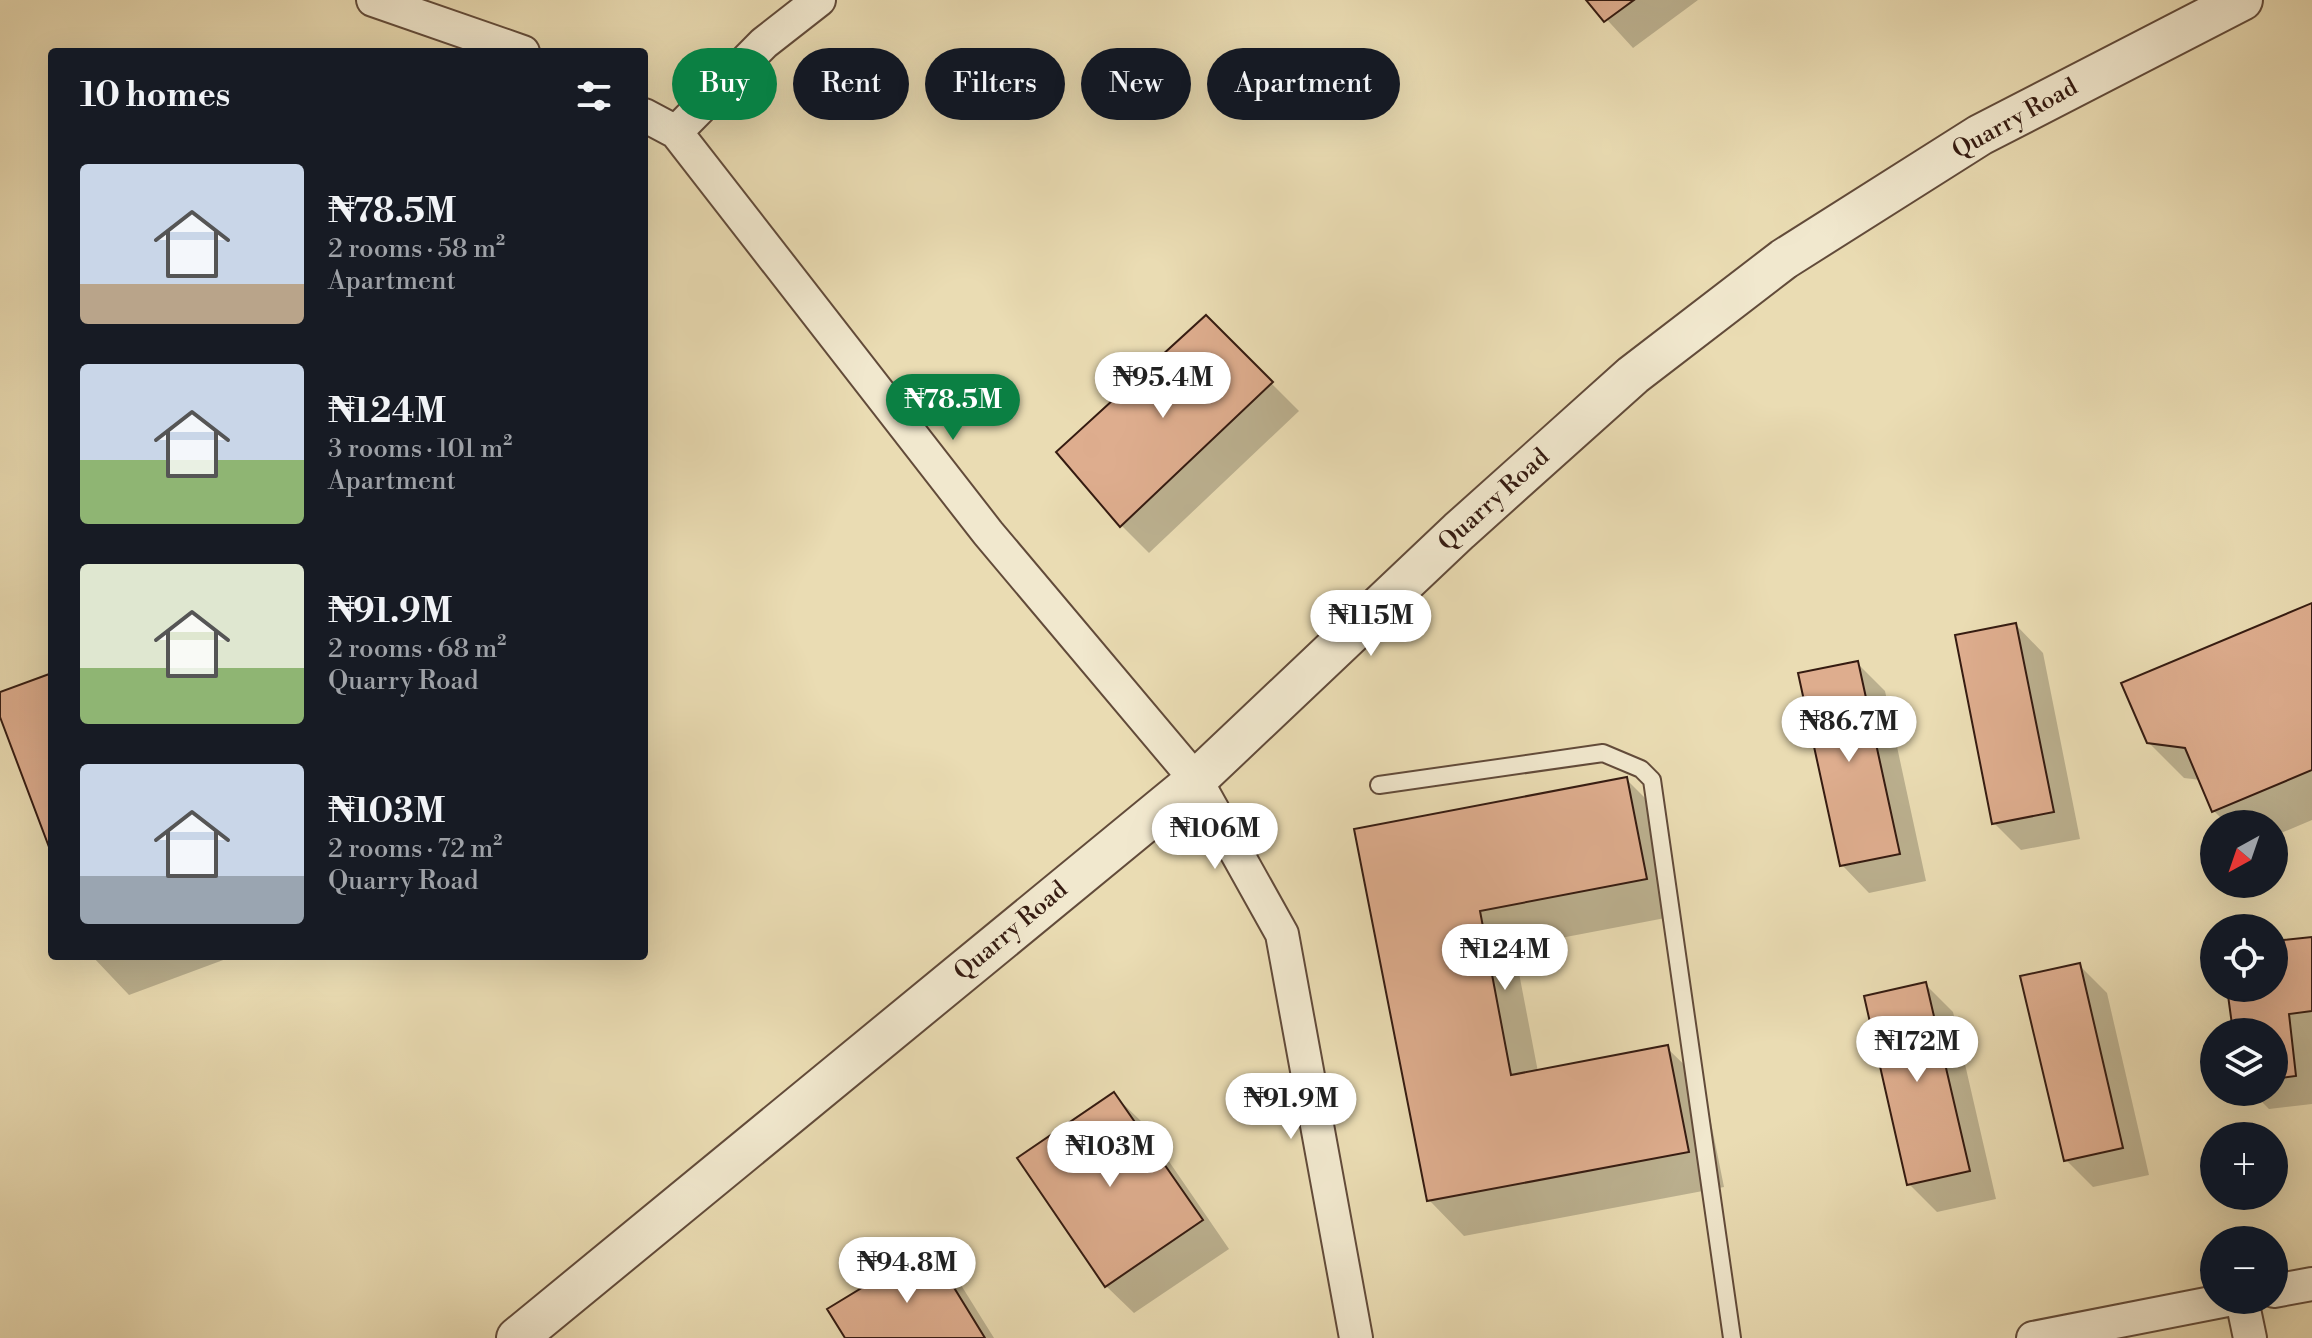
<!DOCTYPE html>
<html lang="en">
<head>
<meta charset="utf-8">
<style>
	body { margin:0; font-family:"Libre Bodoni",serif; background:#242831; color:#f1f3f6; height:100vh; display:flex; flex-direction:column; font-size:30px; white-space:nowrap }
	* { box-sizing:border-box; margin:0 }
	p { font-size:26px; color:#9ea1a6 }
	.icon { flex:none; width:44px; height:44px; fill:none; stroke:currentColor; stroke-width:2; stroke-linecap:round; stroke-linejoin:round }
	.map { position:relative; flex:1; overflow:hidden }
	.sheet { position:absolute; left:48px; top:48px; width:600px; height:912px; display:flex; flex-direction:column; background:#171b24; border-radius:8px; box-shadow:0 8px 32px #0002 }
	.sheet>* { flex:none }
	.hud { position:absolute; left:672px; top:48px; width:760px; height:72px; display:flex; gap:16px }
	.needle { width:52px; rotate:220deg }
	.fabs { position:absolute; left:2200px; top:810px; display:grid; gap:16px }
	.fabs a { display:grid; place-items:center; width:88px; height:88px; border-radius:50%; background:#171b24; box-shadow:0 8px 32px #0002; font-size:40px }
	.price { position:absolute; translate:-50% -68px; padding:0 18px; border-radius:28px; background:#fff; color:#222; font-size:26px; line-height:52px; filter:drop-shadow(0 2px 4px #0008) }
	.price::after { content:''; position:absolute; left:50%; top:48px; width:24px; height:18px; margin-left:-12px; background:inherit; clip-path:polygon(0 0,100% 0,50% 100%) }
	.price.on { background:#0b8043; color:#fff }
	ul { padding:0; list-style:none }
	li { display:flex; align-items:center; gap:24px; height:200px; padding:0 32px }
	li span { display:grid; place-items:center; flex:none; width:224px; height:160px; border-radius:8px; color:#555 }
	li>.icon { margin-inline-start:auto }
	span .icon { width:96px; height:96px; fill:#fffc; stroke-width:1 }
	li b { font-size:34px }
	h2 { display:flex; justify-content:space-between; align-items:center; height:96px; padding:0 32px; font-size:34px }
	.pill { padding:0 28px; border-radius:36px; background:#171b24; box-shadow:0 8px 32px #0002; font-size:28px; line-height:72px }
	.pill.on { background:#0b8043; color:#fff }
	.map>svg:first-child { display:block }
	.shadow { fill:#0003 }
	.building { fill:#dead8e; stroke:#351b11; stroke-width:2 }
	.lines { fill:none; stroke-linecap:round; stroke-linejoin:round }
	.service-casing { stroke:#624b3a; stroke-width:20 }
	.minor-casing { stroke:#624b3a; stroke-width:36 }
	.tertiary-casing { stroke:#624b3a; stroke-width:44 }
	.service { stroke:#f1e8ce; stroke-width:16 }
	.minor { stroke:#f1e8ce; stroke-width:32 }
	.tertiary { stroke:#f1e8ce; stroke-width:40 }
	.labels { text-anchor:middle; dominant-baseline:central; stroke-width:6; stroke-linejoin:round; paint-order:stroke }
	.street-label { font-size:24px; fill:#351b11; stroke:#f1e8ce }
</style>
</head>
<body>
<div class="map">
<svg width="2312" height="1338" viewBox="0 0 2312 1338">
	<rect width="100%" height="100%" fill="#eadcb3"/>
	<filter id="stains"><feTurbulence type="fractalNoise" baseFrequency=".0025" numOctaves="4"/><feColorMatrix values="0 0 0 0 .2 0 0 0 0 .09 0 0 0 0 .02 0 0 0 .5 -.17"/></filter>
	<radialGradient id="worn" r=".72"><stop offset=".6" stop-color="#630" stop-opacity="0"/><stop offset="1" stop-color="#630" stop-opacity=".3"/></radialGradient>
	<path class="shadow" d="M 1589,0 L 1698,0 L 1633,48 Z
		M 1206,318 L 1299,411 L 1149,553 L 1122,526 L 1059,453 Z
		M 2312,605 L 2312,820 L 2274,836 L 2274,824 L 2227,824 L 2214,811 L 2201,780 L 2184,778 L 2148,742 Z
		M 2016,625 L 2043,653 L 2080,839 L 2021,850 L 1994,823 Z
		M 1857,663 L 1885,691 L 1926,881 L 1869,893 L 1842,865 Z
		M 1626,779 L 1661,814 L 1681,915 L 1514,947 L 1538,1072 L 1667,1048 L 1703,1083 L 1724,1187 L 1464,1236 L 1429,1200 L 1356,830 Z
		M 2312,939 L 2312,1104 L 2269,1109 L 2252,1092 L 2274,1092 L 2274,1032 L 2235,1032 L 2229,988 L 2274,988 L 2274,943 Z
		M 92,956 L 234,956 L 129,995 Z
		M 2079,965 L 2107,993 L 2149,1175 L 2093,1187 L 2066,1160 Z
		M 1925,984 L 1953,1012 L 1996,1199 L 1937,1212 L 1909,1184 Z
		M 1114,1095 L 1142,1122 L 1229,1249 L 1134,1313 L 1106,1286 Z
		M 929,1250 L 956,1277 L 994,1338 L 847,1338 Z"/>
	<path class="building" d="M 1586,0 L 1634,0 L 1604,22 Z
		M 1206,315 L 1273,382 L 1120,527 L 1056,452 Z
		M 2312,603 L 2312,770 L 2212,812 L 2185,748 L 2147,743 L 2121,683 Z
		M 2016,623 L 2054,812 L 1992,824 L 1955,635 Z
		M 1858,661 L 1900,854 L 1840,866 L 1798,673 Z
		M 52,673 L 52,855 L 0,717 L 0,692 Z
		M 1627,777 L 1647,879 L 1480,911 L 1511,1075 L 1668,1045 L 1689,1152 L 1427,1201 L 1354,829 Z
		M 2312,937 L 2312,1011 L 2289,1014 L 2296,1076 L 2274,1079 L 2274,1032 L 2233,1032 L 2227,988 L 2274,988 L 2274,941 Z
		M 2080,963 L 2123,1148 L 2064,1161 L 2020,976 Z
		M 1926,982 L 1970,1171 L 1907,1185 L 1864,996 Z
		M 1114,1092 L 1203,1220 L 1105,1287 L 1017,1158 Z
		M 929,1247 L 985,1338 L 845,1338 L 827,1309 Z"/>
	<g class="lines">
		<g class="service-casing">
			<path id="service" d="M 1379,785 L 1603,753 L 1641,769 L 1652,780 L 1732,1338"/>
		</g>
		<g class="minor-casing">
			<path id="minor" d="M 373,0 L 523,52
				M 644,115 L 676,132 L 988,533 L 1196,780 L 1282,934 L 1356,1338
				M 676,132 L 764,43 L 819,0
				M 2274,1291 L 2312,1284
				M 2242,1300 L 2250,1338
				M 2033,1338 L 2227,1300"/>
		</g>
		<g class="tertiary-casing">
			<path id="tertiary" d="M 517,1338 L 1196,780 L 1459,531 L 1633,375 L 1784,259 L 1980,135 L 2242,0"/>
		</g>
		<use href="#service" class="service"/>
		<use href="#minor" class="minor"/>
		<use href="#tertiary" class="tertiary"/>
	</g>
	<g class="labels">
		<g class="street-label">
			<text transform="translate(2015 119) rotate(-29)">Quarry Road</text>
			<text transform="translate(1494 500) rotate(-42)">Quarry Road</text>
			<text transform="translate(1011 931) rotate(-40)">Quarry Road</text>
		</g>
	</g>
	<rect width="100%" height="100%" filter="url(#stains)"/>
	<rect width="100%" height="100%" fill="url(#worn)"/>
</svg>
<div class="fabs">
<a><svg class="needle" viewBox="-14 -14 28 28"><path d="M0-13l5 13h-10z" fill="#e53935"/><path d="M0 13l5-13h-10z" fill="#9ea1a6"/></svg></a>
<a><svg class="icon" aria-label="locate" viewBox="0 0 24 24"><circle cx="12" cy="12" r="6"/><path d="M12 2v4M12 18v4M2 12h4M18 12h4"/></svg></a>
<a><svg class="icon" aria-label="layers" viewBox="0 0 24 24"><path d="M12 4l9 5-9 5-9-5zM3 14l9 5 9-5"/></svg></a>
<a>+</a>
<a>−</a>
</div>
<b class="price" style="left:1163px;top:420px">₦95.4M</b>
<b class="price on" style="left:953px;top:442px">₦78.5M</b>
<b class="price" style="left:1371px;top:658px">₦115M</b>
<b class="price" style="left:1849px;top:764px">₦86.7M</b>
<b class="price" style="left:1215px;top:871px">₦106M</b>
<b class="price" style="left:1505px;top:992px">₦124M</b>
<b class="price" style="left:1917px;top:1084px">₦172M</b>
<b class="price" style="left:1291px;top:1141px">₦91.9M</b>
<b class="price" style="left:1110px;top:1189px">₦103M</b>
<b class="price" style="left:907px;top:1305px">₦94.8M</b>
<div class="hud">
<a class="pill on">Buy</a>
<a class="pill">Rent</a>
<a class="pill">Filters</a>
<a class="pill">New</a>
<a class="pill">Apartment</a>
</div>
<section class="sheet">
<h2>10 homes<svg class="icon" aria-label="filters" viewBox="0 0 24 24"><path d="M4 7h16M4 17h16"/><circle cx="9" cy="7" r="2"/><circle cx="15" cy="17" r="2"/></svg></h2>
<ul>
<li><span style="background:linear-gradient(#c9d6e8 75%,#b9a48a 0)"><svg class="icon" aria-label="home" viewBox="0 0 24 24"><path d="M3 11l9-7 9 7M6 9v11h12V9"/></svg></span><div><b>₦78.5M</b><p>2 rooms · 58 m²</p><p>Apartment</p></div></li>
<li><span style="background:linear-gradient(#c9d6e8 60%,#8fb573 0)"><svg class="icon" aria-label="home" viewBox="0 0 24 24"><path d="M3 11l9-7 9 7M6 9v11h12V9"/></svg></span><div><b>₦124M</b><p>3 rooms · 101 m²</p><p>Apartment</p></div></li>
<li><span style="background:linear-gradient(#dfe7d0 65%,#8fb573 0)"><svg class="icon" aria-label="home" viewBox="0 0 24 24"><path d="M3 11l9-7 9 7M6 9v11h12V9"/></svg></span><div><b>₦91.9M</b><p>2 rooms · 68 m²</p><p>Quarry Road</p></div></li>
<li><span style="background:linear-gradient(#c9d6e8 70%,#9aa5b1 0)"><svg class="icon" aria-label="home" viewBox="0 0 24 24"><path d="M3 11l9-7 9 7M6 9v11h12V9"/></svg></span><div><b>₦103M</b><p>2 rooms · 72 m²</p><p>Quarry Road</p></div></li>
</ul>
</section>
</div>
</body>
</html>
